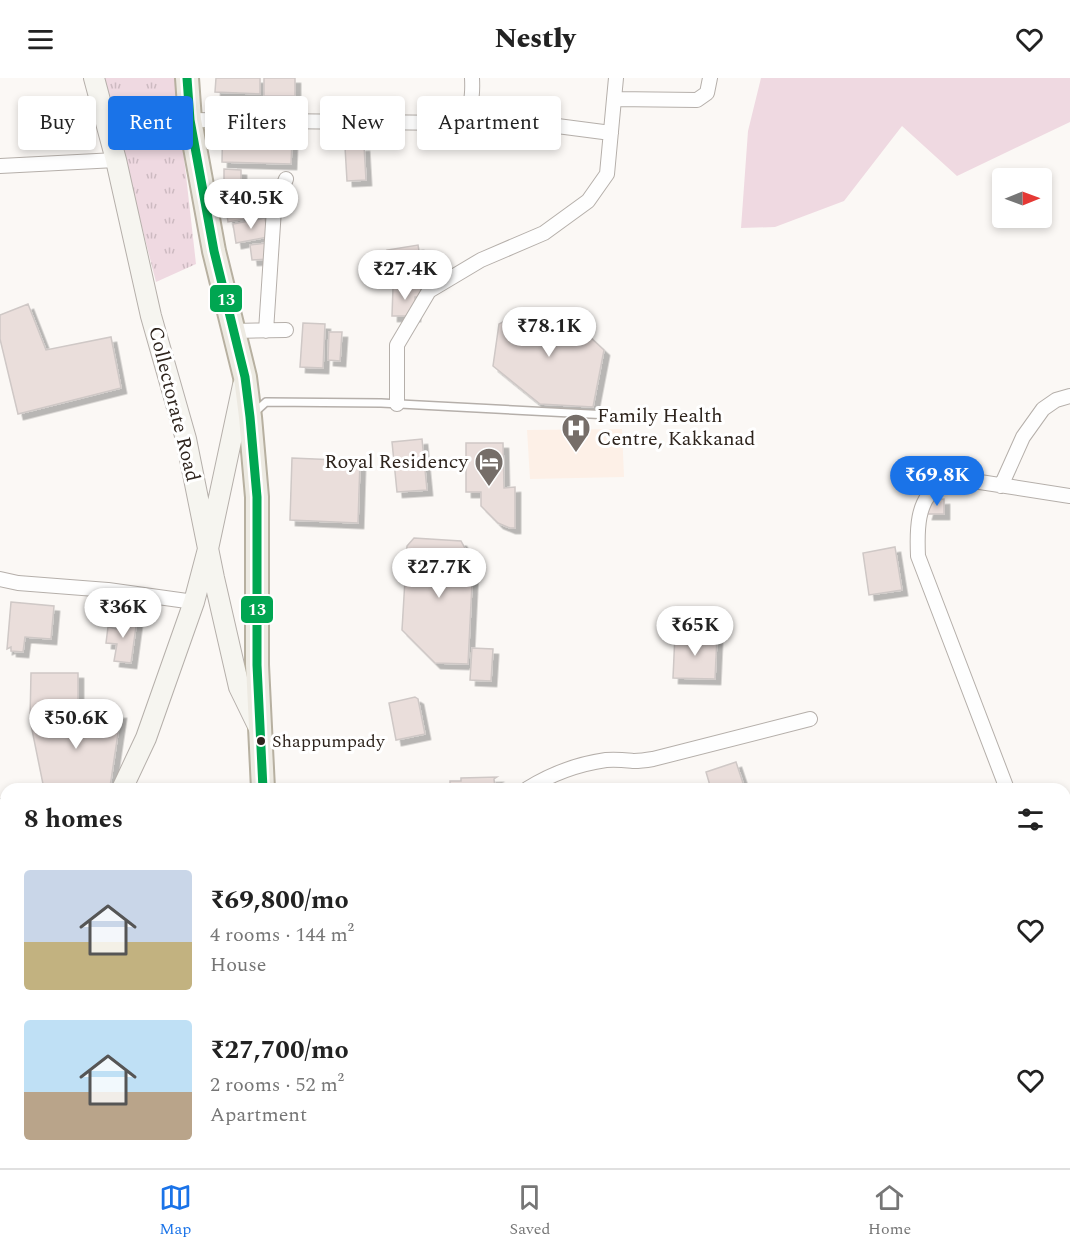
<!DOCTYPE html>
<html lang="en">
<head>
<meta charset="utf-8">
<style>
	body { margin:0; font-family:Spectral,serif; background:#f6f6f6; color:#222; height:100vh; display:flex; flex-direction:column; font-size:22px; white-space:nowrap }
	* { box-sizing:border-box; margin:0 }
	p { font-size:20px; color:#767676 }
	.icon { flex:none; width:33px; height:33px; fill:none; stroke:currentColor; stroke-width:2; stroke-linecap:round; stroke-linejoin:round }
	.map { position:relative; flex:1; overflow:hidden }
	.details { position:absolute; left:0px; top:705px; width:1071px; height:386px; display:flex; flex-direction:column; background:#fff; border-radius:18px 18px 0 0; box-shadow:0 3px 9px #0003 }
	.details>* { flex:none }
	.hud { position:absolute; left:18px; top:18px; width:600px; height:54px; display:flex; gap:12px }
	.needle { width:39px; rotate:89deg }
	.controls { position:absolute; left:992px; top:90px; display:grid; gap:12px }
	.controls a { display:grid; place-items:center; width:60px; height:60px; border-radius:6px; background:#fff; box-shadow:0 3px 9px #0003; font-size:30px }
	.price { position:absolute; translate:-50% -51px; padding:0 14px; border-radius:21px; background:#fff; color:#222; font-size:20px; line-height:39px; filter:drop-shadow(0 2px 3px #0008) }
	.price::after { content:''; position:absolute; left:50%; top:36px; width:18px; height:14px; margin-left:-9px; background:inherit; clip-path:polygon(0 0,100% 0,50% 100%) }
	.price.selected { background:#1a73e8; color:#fff }
	ul { padding:0; list-style:none }
	li { display:flex; align-items:center; gap:18px; height:150px; padding:0 24px }
	li span { display:grid; place-items:center; flex:none; width:168px; height:120px; border-radius:6px; color:#555 }
	li>.icon { margin-inline-start:auto }
	span .icon { width:72px; height:72px; fill:#fffc; stroke-width:1 }
	li b { font-size:26px }
	h2 { display:flex; justify-content:space-between; align-items:center; height:72px; padding:0 24px; font-size:26px }
	.chip { padding:0 21px; border-radius:6px; background:#fff; box-shadow:0 3px 9px #0003; font-size:21px; line-height:54px }
	.chip.selected { background:#1a73e8; color:#fff }
	header { display:flex; justify-content:space-between; align-items:center; height:78px; padding:0 24px; background:#fff; font-size:27px; font-weight:800 }
	.dock { display:flex; justify-content:space-around; align-items:center; height:84px; border-top:2px solid #e0e0e0; background:#fff; font-size:16px; color:#767676 }
	.dock a { display:grid; justify-items:center; gap:3px }
	.dock .selected { color:#1a73e8 }
	.map>svg:first-child { display:block }
	.built { fill:#fdf0e7 }
	.grass { fill:#efd9e1 }
	.park { fill:url(#park-tufts) }
	.building { fill:#eadedb; stroke:#cfc8c6; stroke-width:1.5; filter:url(#shadow) }
	.lines { fill:none; stroke-linecap:round; stroke-linejoin:round }
	.lane-casing { stroke:#b5afaa; stroke-width:10 }
	.street-casing { stroke:#b5afaa; stroke-width:16 }
	.secondary-casing { stroke:#b5afaa; stroke-width:22 }
	.primary-casing { stroke:#b7b0a0; stroke-width:26 }
	.lane { stroke:#fefefe; stroke-width:7 }
	.street { stroke:#fefefe; stroke-width:14 }
	.secondary { stroke:#f6f5f0; stroke-width:20 }
	.primary { stroke:#edeae2; stroke-width:22 }
	.bus-1-casing { stroke:#fff; stroke-width:14 }
	.bus-1 { stroke:#00a651; stroke-width:9 }
	.bus-dot { fill:#2e241d; stroke:#fff; stroke-width:2 }
	.labels { text-anchor:middle; dominant-baseline:central; stroke-width:6; stroke-linejoin:round; paint-order:stroke }
	.bus-label { font-size:18px; fill:#2e241d; stroke:#fff; text-anchor:start }
	.street-label { font-size:20px; fill:#2e241d; stroke:#fff }
	.poi-label { font-size:20px; fill:#2e241d; stroke:#fff; text-anchor:start }
	.line-badge { stroke:#fff; stroke-width:2 }
	.badge-label { font-size:16px; text-anchor:middle; font-weight:bold; fill:#fff }
</style>
</head>
<body>
<header><svg class="icon" aria-label="menu" viewBox="0 0 24 24"><path d="M4 6h16M4 12h16M4 18h16"/></svg>Nestly<svg class="icon" aria-label="heart" viewBox="0 0 24 24"><path d="M12 20l-8-8c-3-5 5-10 8-4 3-6 11-1 8 4z"/></svg></header>
<div class="map">
<svg width="1070" height="1090" viewBox="0 0 1070 1090">
	<defs>
		<pattern id="park-tufts" width="24" height="20" patternUnits="userSpaceOnUse" patternTransform="scale(1.5)"><rect width="24" height="20" fill="#efd9e1"/><path d="M3 7l-1-3M5 7V3M7 7l1-3M15 17l-1-3M17 17v-4M19 17l1-3" fill="none" stroke="#cdbac1"/></pattern>
		<filter id="shadow"><feDropShadow dx="5.5" dy="5.5" stdDeviation="0" flood-color="#0004"/></filter>
	</defs>
	<rect width="100%" height="100%" fill="#fbf8f5"/>
	<path class="built" d="M 622,351 L 624,399 L 530,401 L 527,352 Z"/>
	<path class="grass" d="M 761,0 L 1070,0 L 1070,44 L 957,98 L 902,48 L 844,123 L 775,149 L 741,150 L 748,53 Z"/>
	<path class="park" d="M 104,0 L 175,0 L 196,186 L 156,204 Z"/>
	<path class="building" d="M 216,0 L 260,0 L 260,16 L 215,14 Z
		M 264,0 L 295,0 L 295,18 L 264,18 Z
		M 223,35 L 293,37 L 291,86 L 222,84 Z
		M 364,68 L 366,102 L 347,103 L 345,69 Z
		M 224,91 L 241,92 L 241,119 L 224,119 Z
		M 249,121 L 252,140 L 228,144 L 225,125 Z
		M 265,140 L 268,159 L 236,165 L 233,146 Z
		M 267,165 L 269,181 L 252,182 L 250,167 Z
		M 418,167 L 424,202 L 393,207 L 387,172 Z
		M 393,209 L 421,209 L 421,219 L 415,219 L 415,238 L 392,238 Z
		M 28,226 L 46,272 L 111,259 L 121,310 L 18,336 L 0,261 L 0,237 Z
		M 528,231 L 564,235 L 604,272 L 593,329 L 540,326 L 493,288 L 499,246 Z
		M 303,245 L 325,246 L 323,290 L 300,289 Z
		M 329,254 L 342,254 L 340,283 L 328,282 Z
		M 422,361 L 427,412 L 397,414 L 392,364 Z
		M 466,365 L 503,365 L 504,410 L 515,409 L 515,450 L 510,450 L 498,445 L 481,428 L 481,414 L 466,414 Z
		M 292,380 L 360,383 L 358,445 L 290,442 Z
		M 944,421 L 944,436 L 927,436 L 931,422 Z
		M 414,460 L 461,463 L 473,485 L 468,586 L 435,585 L 402,552 L 407,468 Z
		M 895,469 L 902,512 L 869,517 L 863,475 Z
		M 11,524 L 54,528 L 51,561 L 25,559 L 23,574 L 11,573 L 11,569 L 7,571 Z
		M 118,538 L 137,541 L 131,585 L 114,583 L 117,566 L 106,565 L 108,549 L 117,551 Z
		M 675,556 L 717,558 L 715,601 L 673,600 Z
		M 472,570 L 493,571 L 491,603 L 470,602 Z
		M 31,595 L 78,595 L 78,642 L 30,642 Z
		M 415,619 L 418,621 L 425,656 L 396,662 L 389,625 Z
		M 121,635 L 110,709 L 91,711 L 44,711 L 30,642 L 32,639 Z
		M 736,684 L 744,708 L 735,711 L 711,711 L 706,694 Z
		M 497,699 L 494,701 L 495,711 L 450,711 L 450,703 L 461,703 L 461,700 Z"/>
	<g class="lines">
		<g class="lane-casing">
			<path id="lane" d="M 254,335 L 266,324 L 381,325 L 609,337"/>
		</g>
		<g class="street-casing">
			<path id="street" d="M 616,0 L 614,21 L 697,22 L 707,15 L 710,0
				M 462,41 L 505,50 L 542,46 L 611,55
				M 190,42 L 453,45 C 472,36 473,19 472,0
				M 0,88 L 116,82
				M 234,253 L 286,252
				M 266,253 L 274,131 L 286,101
				M 397,326 L 397,267 L 429,213 L 481,182 L 544,155 L 588,123 L 607,96 L 614,21
				M 1001,408 L 1023,359 L 1043,331 L 1056,322 L 1070,318
				M 0,501 L 18,505 L 108,512 L 194,524
				M 527,711 C 551,696 578,686 606,682 C 616,681 624,682 634,683 C 640,683 647,682 653,681 L 810,641
				M 1007,711 L 918,478 C 917,455 916,421 939,408 C 947,403 957,403 967,402 L 1070,418
				M 0,728 L 6,727
				M 1065,902 L 1070,905
				M 996,1084 L 998,1090
				M 161,1090 L 162,1084
				M 612,1090 L 615,1084"/>
		</g>
		<g class="secondary-casing">
			<path id="secondary" d="M 94,0 L 116,82 L 151,238 L 186,361 L 214,500 L 239,609 L 259,650
				M 122,711 L 146,660 L 194,524 L 208,471 L 243,307
				M 0,864 L 6,859"/>
		</g>
		<g class="primary-casing">
			<path id="primary" d="M 187,0 L 190,42 L 214,173 L 245,299 L 250,339 L 257,419 L 257,587 L 263,711
				M 476,1084 L 482,1090"/>
		</g>
		<use href="#lane" class="lane"/>
		<use href="#street" class="street"/>
		<use href="#secondary" class="secondary"/>
		<use href="#primary" class="primary"/>
		<g class="bus-1-casing">
			<path id="bus-1" d="M 187,0 L 190,42 L 214,173 L 245,299 L 250,339 L 257,419 L 257,587 L 263,711"/>
		</g>
		<use href="#bus-1" class="bus-1"/>
	</g>
	<defs>
		<g id="hospital-pin" transform="scale(1.5)"><path d="M0 17L-7.5 6A9.5 9.5 0 1 1 7.5 6Z" fill="#766e69" stroke="#fff"/><path d="M-5-5h3v3.5h4V-5h3V5h-3V1.5h-4V5h-3Z" fill="#fff"/></g>
		<g id="hotel-pin" transform="scale(1.5)"><path d="M0 17L-7.5 6A9.5 9.5 0 1 1 7.5 6Z" fill="#766e69" stroke="#fff"/><path d="M-6-4.5h1.5V1H6V5H4.5V3h-9V5H-6ZM-4 0a1.8 1.8 0 1 1 3.6 0ZM.5 0V-2.5h3Q6-2.5 6 0Z" fill="#fff"/></g>
	</defs>
	<g fill-rule="evenodd">
		<use href="#hospital-pin" x="576" y="350"/>
		<use href="#hotel-pin" x="489" y="384"/>
	</g>
	<circle class="bus-dot" cx="261" cy="663" r="5"/>
	<g class="labels">
		<g class="bus-label">
			<text x="272" y="663">Shappumpady</text>
		</g>
		<g class="street-label">
			<text transform="translate(174 326) rotate(76)">Collectorate Road</text>
		</g>
		<g class="poi-label">
			<text x="597" y="338">Family Health<tspan x="597" dy="23">Centre, Kakkanad</tspan></text>
			<text x="468" y="384" text-anchor="end">Royal Residency</text>
		</g>
	</g>
	<g class="line-badge">
		<rect x="209" y="206" width="34" height="29" rx="6" fill="#00a651"/>
		<rect x="240" y="517" width="34" height="29" rx="6" fill="#00a651"/>
	</g>
	<g class="badge-label">
		<text x="226" y="227">13</text>
		<text x="257" y="537">13</text>
	</g>
</svg>
<div class="controls">
<a><svg class="needle" viewBox="-14 -14 28 28"><path d="M0-13l5 13h-10z" fill="#e53935"/><path d="M0 13l5-13h-10z" fill="#767676"/></svg></a>
</div>
<b class="price" style="left:251px;top:152px">₹40.5K</b>
<b class="price" style="left:405px;top:223px">₹27.4K</b>
<b class="price" style="left:549px;top:280px">₹78.1K</b>
<b class="price selected" style="left:937px;top:429px">₹69.8K</b>
<b class="price" style="left:439px;top:521px">₹27.7K</b>
<b class="price" style="left:123px;top:561px">₹36K</b>
<b class="price" style="left:695px;top:579px">₹65K</b>
<b class="price" style="left:76px;top:672px">₹50.6K</b>
<div class="hud">
<a class="chip">Buy</a>
<a class="chip selected">Rent</a>
<a class="chip">Filters</a>
<a class="chip">New</a>
<a class="chip">Apartment</a>
</div>
<section class="details">
<h2>8 homes<svg class="icon" aria-label="filters" viewBox="0 0 24 24"><path d="M4 7h16M4 17h16"/><circle cx="9" cy="7" r="2"/><circle cx="15" cy="17" r="2"/></svg></h2>
<ul>
<li><span style="background:linear-gradient(#c9d6e8 60%,#c2b280 0)"><svg class="icon" aria-label="home" viewBox="0 0 24 24"><path d="M3 11l9-7 9 7M6 9v11h12V9"/></svg></span><div><b>₹69,800/mo</b><p>4 rooms · 144 m²</p><p>House</p></div><svg class="icon" aria-label="heart" viewBox="0 0 24 24"><path d="M12 20l-8-8c-3-5 5-10 8-4 3-6 11-1 8 4z"/></svg></li>
<li><span style="background:linear-gradient(#bfe0f5 60%,#b9a48a 0)"><svg class="icon" aria-label="home" viewBox="0 0 24 24"><path d="M3 11l9-7 9 7M6 9v11h12V9"/></svg></span><div><b>₹27,700/mo</b><p>2 rooms · 52 m²</p><p>Apartment</p></div><svg class="icon" aria-label="heart" viewBox="0 0 24 24"><path d="M12 20l-8-8c-3-5 5-10 8-4 3-6 11-1 8 4z"/></svg></li>
</ul>
</section>
</div>
<nav class="dock">
<a class="selected"><svg class="icon" aria-label="map" viewBox="0 0 24 24"><path d="M3 6l6-2 6 2 6-2v14l-6 2-6-2-6 2zM9 4v14M15 6v14"/></svg>Map</a>
<a><svg class="icon" aria-label="saved" viewBox="0 0 24 24"><path d="M7 4h10v16l-5-4-5 4z"/></svg>Saved</a>
<a><svg class="icon" aria-label="home" viewBox="0 0 24 24"><path d="M3 11l9-7 9 7M6 9v11h12V9"/></svg>Home</a>
</nav>
</body>
</html>
